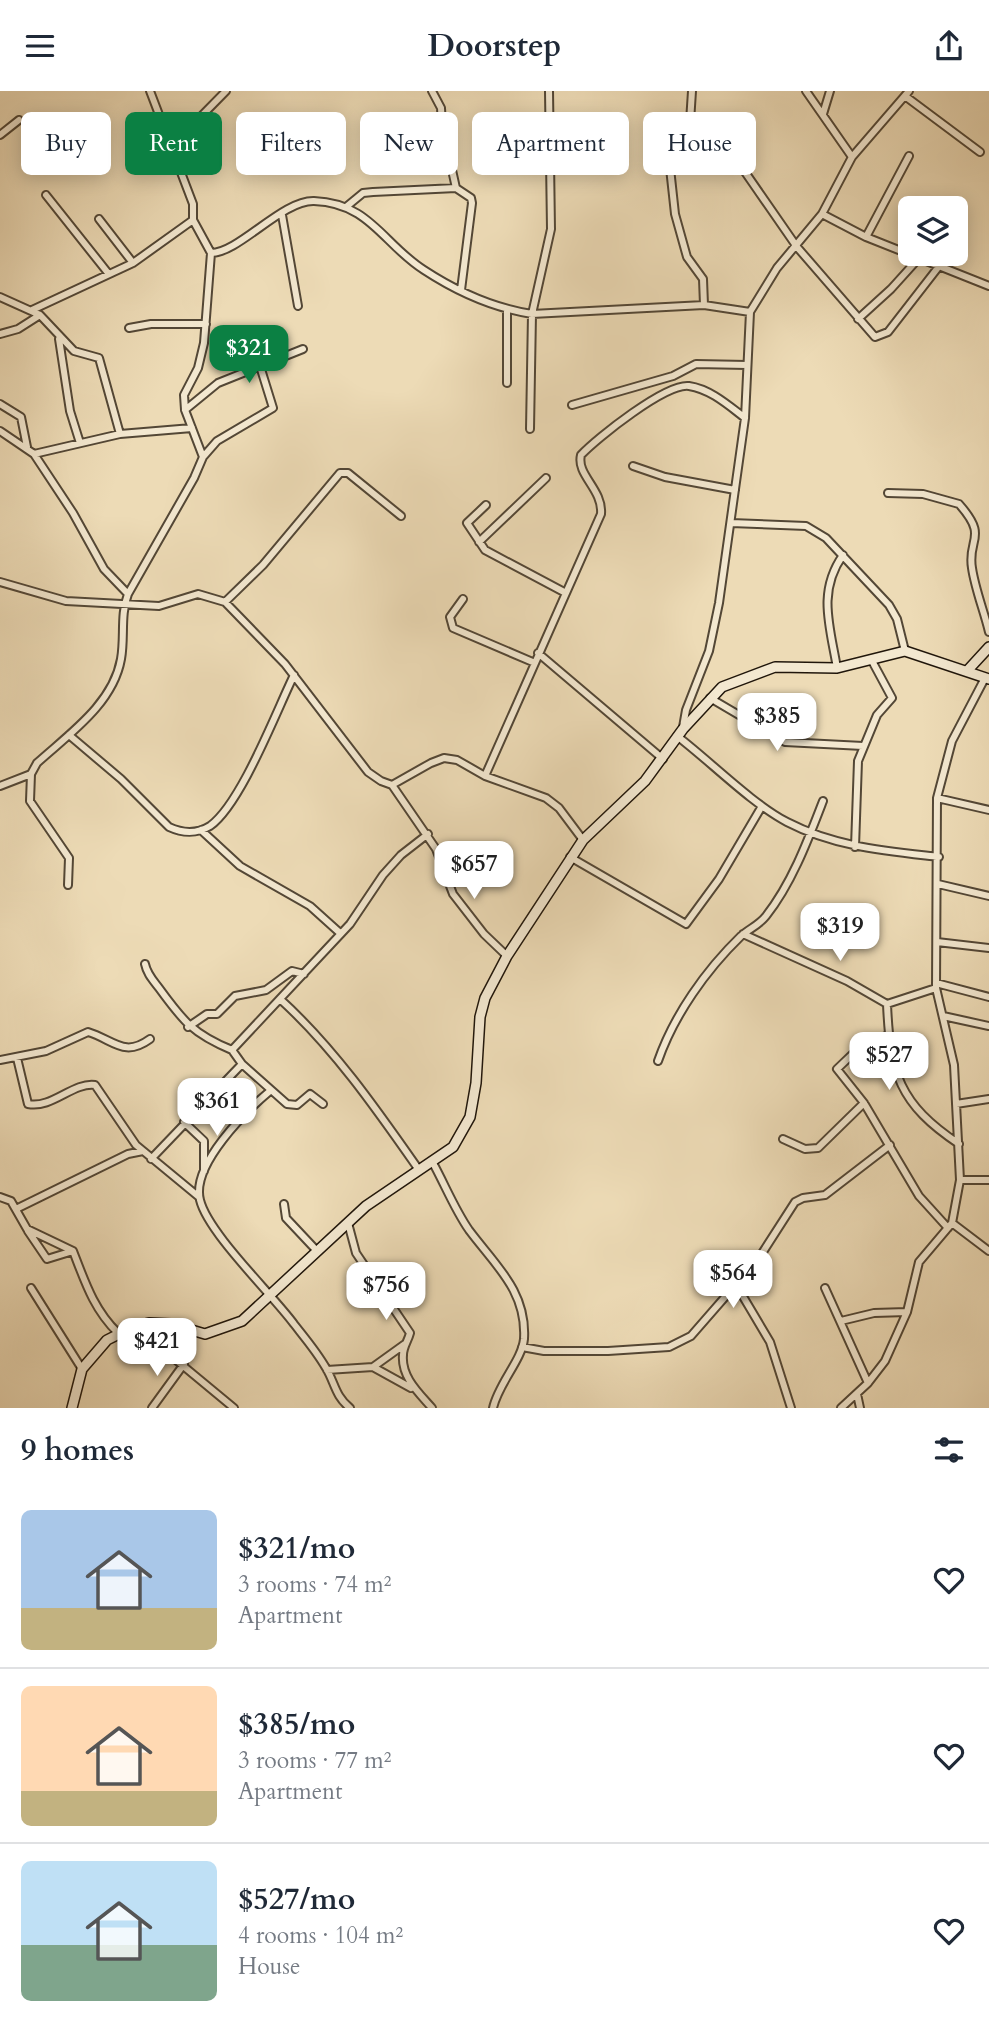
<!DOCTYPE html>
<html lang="en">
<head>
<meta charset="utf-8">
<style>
	body { margin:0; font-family:Cardo,serif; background:#f6f6f7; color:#1f2937; height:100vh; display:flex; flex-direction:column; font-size:26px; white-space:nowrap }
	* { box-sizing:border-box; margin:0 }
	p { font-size:23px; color:#747a83 }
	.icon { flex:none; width:38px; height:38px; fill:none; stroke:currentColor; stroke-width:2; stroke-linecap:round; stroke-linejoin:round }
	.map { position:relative; height:1317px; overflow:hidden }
	.side { display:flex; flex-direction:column; background:#fff; flex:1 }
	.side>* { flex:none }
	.guide { position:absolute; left:21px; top:21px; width:948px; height:63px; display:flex; gap:14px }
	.buttons { position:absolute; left:898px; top:105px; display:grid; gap:14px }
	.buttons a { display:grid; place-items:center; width:70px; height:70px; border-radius:10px; background:#fff; box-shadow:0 4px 18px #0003; font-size:35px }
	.price { position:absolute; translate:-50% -60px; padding:0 16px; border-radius:14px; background:#fff; color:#222; font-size:23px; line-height:46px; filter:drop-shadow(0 2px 4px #0008) }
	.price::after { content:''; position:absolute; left:50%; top:42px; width:21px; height:16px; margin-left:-10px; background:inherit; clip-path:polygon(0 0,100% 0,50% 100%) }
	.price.on { background:#0b8043; color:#fff }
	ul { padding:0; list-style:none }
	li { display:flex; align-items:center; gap:21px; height:175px; padding:0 21px }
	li+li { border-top:2px solid #e0e1e3 }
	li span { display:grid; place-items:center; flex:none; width:196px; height:140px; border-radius:10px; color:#555 }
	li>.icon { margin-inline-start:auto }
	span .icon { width:84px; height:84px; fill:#fffc; stroke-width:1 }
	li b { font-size:30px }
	h2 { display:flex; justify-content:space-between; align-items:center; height:84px; padding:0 21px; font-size:30px }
	.tag { padding:0 24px; border-radius:10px; background:#fff; box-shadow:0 4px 18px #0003; font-size:24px; line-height:63px }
	.tag.on { background:#0b8043; color:#fff }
	header { display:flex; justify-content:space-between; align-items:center; height:91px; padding:0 21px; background:#fff; font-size:32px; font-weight:800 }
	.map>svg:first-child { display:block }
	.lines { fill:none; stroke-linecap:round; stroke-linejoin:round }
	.street-casing { stroke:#534736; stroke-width:10 }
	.secondary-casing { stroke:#20160b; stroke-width:12 }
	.street { stroke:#f3e8d0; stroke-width:6 }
	.secondary { stroke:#f3e8d0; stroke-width:9 }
</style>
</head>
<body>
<header><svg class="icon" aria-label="menu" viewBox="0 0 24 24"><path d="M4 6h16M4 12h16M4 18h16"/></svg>Doorstep<svg class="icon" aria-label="share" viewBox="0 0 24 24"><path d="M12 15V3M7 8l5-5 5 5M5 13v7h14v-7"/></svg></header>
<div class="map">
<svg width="989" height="1317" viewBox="0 0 989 1317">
	<rect width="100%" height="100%" fill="#eddbb6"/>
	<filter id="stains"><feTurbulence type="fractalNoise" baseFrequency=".00286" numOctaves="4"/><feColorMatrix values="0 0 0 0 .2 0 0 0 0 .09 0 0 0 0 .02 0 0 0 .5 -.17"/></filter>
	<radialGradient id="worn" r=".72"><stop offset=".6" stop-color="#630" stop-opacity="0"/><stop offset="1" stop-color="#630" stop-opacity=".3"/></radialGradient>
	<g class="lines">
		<g class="street-casing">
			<path id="street" d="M 692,0 L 690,31 L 736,68 L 797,156 L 875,246 L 888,241 L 940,174
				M 806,0 L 852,66
				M 905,5 L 980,61
				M 823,23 L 830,0
				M 689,29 L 671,50 L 669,68 L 675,123 L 687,166 L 703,188 L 704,214
				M 0,44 L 19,29
				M 169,58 L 226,0
				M 456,97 L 471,107 L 472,112 L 461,199
				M 46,104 L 108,182
				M 346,116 L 363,102 L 373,101 L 456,97 L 442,34 L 441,17 L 432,0
				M 822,123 L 866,146 L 989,195
				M 282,124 L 298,215
				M 99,128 L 133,172
				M 193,129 L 211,162 C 239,162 282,109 314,110 C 370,112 383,153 424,179 C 456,200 494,217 532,223 L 704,214 L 750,221
				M 866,146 L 909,65
				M 0,206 L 40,224 L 74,260 L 99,267 L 120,343
				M 32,219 L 133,172 L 193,129 L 193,113 L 150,0
				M 507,219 L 507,292
				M 858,228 L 891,198 L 919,167
				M 129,237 L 151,233 L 206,233
				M 0,243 L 18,238 L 40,224
				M 59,248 L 70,320 L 80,352
				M 0,313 L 21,326 L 27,356
				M 572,314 L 673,285 L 696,273 L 747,274
				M 185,319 L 218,292 L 303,258
				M 530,338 L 532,223 L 551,138 L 549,0
				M 0,340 L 34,363 L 73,422 L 104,478 L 128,503
				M 34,363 L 120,343 L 192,337
				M 203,366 L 217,350 L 273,317 L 260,275
				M 633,375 L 665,386 L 735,399
				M 888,402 L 923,403 L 959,413 C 989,447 967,447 972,477 C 975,498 984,520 989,541
				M 486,414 L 467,432 L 485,459 L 564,501
				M 731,432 L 806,435 L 826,447 L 889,514 L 897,528 L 905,560
				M 479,451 L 546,387
				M 0,491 L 66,510 L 159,515 L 198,503 L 225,511 L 285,573 L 368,681 L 381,690 L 392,694 L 431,672 L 444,667 L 457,669 L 485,685 L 546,707 L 559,717 L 583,749
				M 463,508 L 450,526 L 453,537 L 535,572
				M 225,511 L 263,474 L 340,382 L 348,382 L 401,425
				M 538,562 L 663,668
				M 837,577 C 830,535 817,501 843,464
				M 710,607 L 785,651 L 863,655
				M 683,636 L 686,619 L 709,560 L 719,512 L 745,327 L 750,221 L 777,177 L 822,123 L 852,66 L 909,0
				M 69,644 L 121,688 L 169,736 C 182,742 197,743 210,735 C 241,713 276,621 294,584
				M 677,645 C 711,671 751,712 787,731 C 835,756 887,760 939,766
				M 31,683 L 30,710 L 69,767 L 68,794
				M 485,685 L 601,423 C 603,398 576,384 581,364 C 597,347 666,292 689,295 C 710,298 728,314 745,327
				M 392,694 L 436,758 L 453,803 L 484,843 L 507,865
				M 0,695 L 31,683 L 37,672 C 69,643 113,613 121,568 C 125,546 120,524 128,503 L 194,387 L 203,366 L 185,319 L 184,304 L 198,277 L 204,252 L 211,162
				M 937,707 L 989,719
				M 201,739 L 240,775 L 310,815 L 340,842
				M 855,756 L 858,670 L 877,624 L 892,607 L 871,568
				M 570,766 L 686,833 L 719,788 L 762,715
				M 938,793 L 989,805
				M 743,843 L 847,890 L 887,913 L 936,897
				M 937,851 L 989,857
				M 145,873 C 147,883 153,889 159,897 C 183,930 193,943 232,959
				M 936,892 L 989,906
				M 280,908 C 334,957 377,1019 419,1079
				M 887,913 C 890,982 899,1013 959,1053
				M 943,925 L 989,935
				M 188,936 L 207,923 L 217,923 L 235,905 L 266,899 L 292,880 L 304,883
				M 888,944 L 860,956 L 837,978 L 864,1012 L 919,1105 L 948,1137
				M 17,967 L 28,1013 C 52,1018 73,991 95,994 L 136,1054 L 199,1106
				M 0,969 L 46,960 L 88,941 C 114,949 124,967 150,948
				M 658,970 C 674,924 706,879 741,845 C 749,838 759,834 766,825 C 792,792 808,749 823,710
				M 270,1000 C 246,1020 191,1074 200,1109 C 208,1142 272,1203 294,1233 C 305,1247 317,1261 326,1277 C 335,1292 335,1305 350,1317
				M 323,1013 L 310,1003 L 297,1014 L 287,1013 L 242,973 L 232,959 L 350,833 L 383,784 L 401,764 L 428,743
				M 956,1013 L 989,1008
				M 184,1031 L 204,1050 L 204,1080
				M 783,1048 L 805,1058 L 818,1057 L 864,1012
				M 151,1068 L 242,973
				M 433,1072 C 445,1094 455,1119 469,1139 C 495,1174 527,1200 524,1248 C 522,1269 498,1293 493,1317
				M 960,1089 L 989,1089
				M 0,1106 L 11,1110 L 27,1138 L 73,1160 C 85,1191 94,1219 118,1242
				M 284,1113 L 286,1127 L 317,1160
				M 16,1118 L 128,1063 L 143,1060
				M 348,1132 L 356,1162 L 410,1242 C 408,1250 403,1256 403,1264 C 401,1286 419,1302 432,1317
				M 952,1132 L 989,1160
				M 28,1140 L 47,1168 L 73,1160
				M 735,1192 L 770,1251 L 791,1317
				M 31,1197 L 82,1278
				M 825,1197 L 868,1292
				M 841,1230 L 874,1222 L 907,1221
				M 135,1235 L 234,1317
				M 522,1256 L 544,1260 L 608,1260 L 669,1256 L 691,1245 L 759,1167 L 795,1111 L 803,1107 L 825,1104 L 890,1054
				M 373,1276 L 405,1253
				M 327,1279 L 373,1276 L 411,1297
				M 857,1303 L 860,1317
				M 152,1317 L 184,1273
				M 841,1317 L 868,1292 L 885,1270 L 907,1221 L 919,1171 L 952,1132 L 960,1089 L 954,974 L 936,897 L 937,707 L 952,650 L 985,587"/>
		</g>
		<g class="secondary-casing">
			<path id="secondary" d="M 967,580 L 989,556
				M 72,1317 L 82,1278 L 107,1249 L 133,1236 L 149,1232 L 171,1233 L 205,1243 L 242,1230 L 366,1115 L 453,1056 L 470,1026 L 476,992 L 480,926 L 485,907 L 507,865 L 583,749 L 645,690 L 683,638 L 722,596 L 775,576 L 837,577 L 905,560 L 989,588"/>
		</g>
		<use href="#street" class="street"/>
		<use href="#secondary" class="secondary"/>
	</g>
	<rect width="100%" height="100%" filter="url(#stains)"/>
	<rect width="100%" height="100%" fill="url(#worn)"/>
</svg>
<div class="buttons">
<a><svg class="icon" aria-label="layers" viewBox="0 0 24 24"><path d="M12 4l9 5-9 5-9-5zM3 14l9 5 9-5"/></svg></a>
</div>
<b class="price on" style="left:249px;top:294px">$321</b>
<b class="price" style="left:777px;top:662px">$385</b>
<b class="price" style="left:474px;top:810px">$657</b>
<b class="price" style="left:840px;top:872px">$319</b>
<b class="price" style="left:889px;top:1001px">$527</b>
<b class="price" style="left:217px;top:1047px">$361</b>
<b class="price" style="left:733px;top:1219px">$564</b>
<b class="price" style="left:386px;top:1231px">$756</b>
<b class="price" style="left:157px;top:1287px">$421</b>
<div class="guide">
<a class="tag">Buy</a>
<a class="tag on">Rent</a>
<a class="tag">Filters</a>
<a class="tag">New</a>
<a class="tag">Apartment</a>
<a class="tag">House</a>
</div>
</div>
<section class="side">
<h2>9 homes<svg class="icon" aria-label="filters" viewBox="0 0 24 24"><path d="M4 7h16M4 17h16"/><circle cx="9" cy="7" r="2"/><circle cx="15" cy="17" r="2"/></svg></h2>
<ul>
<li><span style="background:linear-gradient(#a9c7e8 70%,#c2b280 0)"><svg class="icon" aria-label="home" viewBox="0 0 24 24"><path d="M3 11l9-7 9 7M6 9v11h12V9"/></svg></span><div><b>$321/mo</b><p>3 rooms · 74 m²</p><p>Apartment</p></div><svg class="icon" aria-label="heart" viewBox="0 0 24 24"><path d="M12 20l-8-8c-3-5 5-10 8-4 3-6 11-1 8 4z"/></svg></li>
<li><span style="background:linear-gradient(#ffd9b3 75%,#c2b280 0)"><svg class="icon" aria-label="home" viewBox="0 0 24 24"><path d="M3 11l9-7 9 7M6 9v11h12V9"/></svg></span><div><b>$385/mo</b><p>3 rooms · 77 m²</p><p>Apartment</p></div><svg class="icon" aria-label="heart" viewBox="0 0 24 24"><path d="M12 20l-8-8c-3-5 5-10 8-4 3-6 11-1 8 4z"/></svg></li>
<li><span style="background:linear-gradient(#bfe0f5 60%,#7fa58c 0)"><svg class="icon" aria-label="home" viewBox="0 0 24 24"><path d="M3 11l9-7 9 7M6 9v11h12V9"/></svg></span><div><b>$527/mo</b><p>4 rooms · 104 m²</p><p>House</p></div><svg class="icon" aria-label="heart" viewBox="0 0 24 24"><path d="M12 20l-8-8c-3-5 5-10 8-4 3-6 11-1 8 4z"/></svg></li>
</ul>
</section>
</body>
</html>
